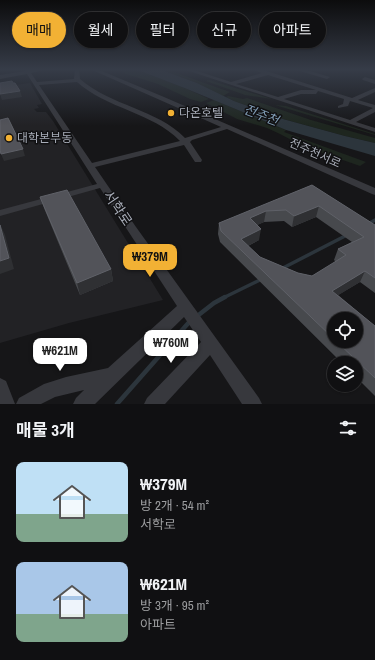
<!DOCTYPE html>
<html lang="ko">
<head>
<meta charset="utf-8">
<style>
	body { margin:0; font-family:"Archivo Narrow","Noto Sans KR",sans-serif; background:#1e1e20; color:#f1f3f6; height:100vh; display:flex; flex-direction:column; font-size:15px; white-space:nowrap }
	* { box-sizing:border-box; margin:0 }
	p { font-size:13px; color:#9c9d9f }
	.icon { flex:none; width:22px; height:22px; fill:none; stroke:currentColor; stroke-width:2; stroke-linecap:round; stroke-linejoin:round }
	.map { position:relative; height:404px; overflow:hidden }
	.details { display:flex; flex-direction:column; background:#101012; flex:1 }
	.details>* { flex:none }
	.top-card { position:absolute; left:12px; top:12px; width:351px; height:36px; display:flex; gap:8px }
	.fabs { position:absolute; left:327px; top:312px; display:grid; gap:8px }
	.fabs a { display:grid; place-items:center; width:36px; height:36px; border-radius:50%; background:#101012; box-shadow:0 1px 3px #0004,0 0 0 1px #303032; font-size:20px }
	.price { position:absolute; translate:-50% -34px; padding:0 9px; border-radius:8px; background:#fff; color:#222; font-size:13px; line-height:26px; filter:drop-shadow(0 1px 2px #0008) }
	.price::after { content:''; position:absolute; left:50%; top:24px; width:12px; height:9px; margin-left:-6px; background:inherit; clip-path:polygon(0 0,100% 0,50% 100%) }
	.price.current { background:#f2b134; color:#111 }
	ul { padding:0; list-style:none }
	li { display:flex; align-items:center; gap:12px; height:100px; padding:0 16px }
	li span { display:grid; place-items:center; flex:none; width:112px; height:80px; border-radius:8px; color:#555 }
	li>.icon { margin-inline-start:auto }
	span .icon { width:48px; height:48px; fill:#fffc; stroke-width:1 }
	li b { font-size:17px }
	h2 { display:flex; justify-content:space-between; align-items:center; height:48px; padding:0 16px; font-size:17px }
	.tag { padding:0 14px; border-radius:18px; background:#101012; box-shadow:0 1px 3px #0004,0 0 0 1px #303032; font-size:14px; line-height:36px }
	.tag.current { background:#f2b134; color:#111 }
	.map>svg:first-child { display:block }
	.built { fill:#222225 }
	.green { fill:#1e261f }
	.water { fill:#2c353c }
	.lines { fill:none; stroke-linecap:round; stroke-linejoin:round }
	.stream-far1 { stroke:#2c353c; stroke-width:3.5 }
	.stream { stroke:#2c353c; stroke-width:4.5 }
	.minor { fill:#37383d; fill-rule:evenodd }
	.wall { fill:#47494d; fill-rule:evenodd }
	.shaded-wall { fill:#2f3033 }
	.building { fill:#525359; stroke:#5f6168; fill-rule:evenodd }
	.poi-dot { fill:#f2b134; stroke:#111113; stroke-width:1.5 }
	.labels { text-anchor:middle; dominant-baseline:central; stroke-width:3; stroke-linejoin:round; paint-order:stroke }
	.far-poi-label { font-size:12px; fill:#a8adb8; stroke:#111113; text-anchor:start }
	.far-street-label { font-size:12px; fill:#a8adb8; stroke:#111113 }
	.far-water-label { font-size:13px; font-style:italic; fill:#7f9bb3; stroke:#111113 }
	.street-label { font-size:14px; fill:#a8adb8; stroke:#111113 }
</style>
</head>
<body>
<div class="map">
<svg width="375" height="404" viewBox="0 0 375 404">
	<rect width="100%" height="100%" fill="#161618"/>
	<path class="built" d="M 30,83 L 42,104 L 37,105 L 39,108 L 34,109 L 37,112 L 46,112 L 53,121 L 163,300 L 69,323 L 0,343 L 0,87 Z"/>
	<path class="green" d="M 119,69 L 135,69 L 187,89 L 209,99 L 201,102 L 190,99 L 158,84 L 126,74 Z
		M 159,69 L 165,69 L 230,92 L 223,96 L 197,83 Z
		M 209,80 L 272,99 L 245,95 L 206,81 Z
		M 228,96 L 243,99 L 247,98 L 311,120 L 375,138 L 375,143 L 345,136 L 283,119 L 234,101 L 226,97 Z
		M 214,100 L 286,130 L 284,132 L 366,162 L 360,166 L 303,146 L 280,134 L 267,128 L 237,119 L 206,103 Z
		M 275,105 L 286,106 L 375,134 L 375,135 Z"/>
	<path class="water" d="M 135,69 L 159,69 L 197,83 L 234,101 L 283,119 L 345,136 L 375,143 L 375,156 L 286,130 L 187,89 Z"/>
	<g class="lines">
		<path class="stream-far1" d="M 368,224 L 375,220
			M 281,269 L 347,235
			M 223,298 L 262,279"/>
		<path class="stream" d="M 196,317 L 214,303 L 225,297
			M 117,404 L 191,320"/>
		<path class="minor" d="M 24,69 L 49,69 L 31,73 L 37,82 L 74,79 L 75,69 L 79,69 L 80,79 C 111,106 157,109 185,138 L 221,127 L 90,69 L 97,69 L 164,97 L 375,188 L 375,195 L 372,194 L 227,129 L 192,140 L 190,142 L 202,160 L 201,162 L 195,162 L 184,145 L 95,167 L 136,227 L 259,398 L 262,404 L 242,404 L 210,355 L 165,404 L 144,404 L 147,398 L 201,342 L 184,317 L 95,404 L 73,404 L 76,398 L 84,390 L 55,397 L 41,404 L 16,404 L 19,398 L 44,384 L 66,377 L 108,368 L 177,306 L 100,188 L 0,216 L 0,210 L 97,184 L 27,74 L 0,79 L 0,75 L 25,71 ZM 77,82 C 107,109 152,112 180,141 L 92,163 L 39,85 Z
			M 183,69 L 191,69 L 231,82 L 262,73 L 251,69 L 260,69 L 352,98 L 375,88 L 375,92 L 358,100 L 375,105 L 375,112 L 356,122 L 375,128 L 375,132 ZM 268,75 L 316,90 L 301,90 L 278,97 L 236,84 ZM 318,91 L 344,99 L 343,104 L 338,106 L 338,108 L 348,106 L 350,101 L 373,108 L 350,120 L 284,99 L 301,94 L 316,94 Z
			M 293,69 L 303,69 L 330,77 L 327,79 Z
			M 365,77 L 375,80 L 375,84 L 363,80 L 362,79 Z
			M 0,378 L 6,381 L 15,404 L 0,404 Z"/>
	</g>
	<path class="wall" d="M 312,185 L 375,225 L 375,293 L 360,282 L 338,295 L 375,326 L 375,396 L 356,377 L 356,363 L 342,363 L 220,242 L 218,234 L 219,223 ZM 316,217 L 352,242 L 338,249 L 334,260 L 336,262 L 312,276 L 298,273 L 260,257 L 248,246 L 259,240 L 257,225 L 264,222 L 284,221 L 292,227 ZM 334,319 L 356,341 L 334,341 Z
		M 40,197 L 111,269 L 113,281 L 80,295 L 44,208 Z"/>
	<path class="shaded-wall" d="M 20,91 L 22,97 L 2,100 L 0,94 Z
		M 23,149 L 25,156 L 4,161 L 1,154 Z
		M 319,206 L 316,217 L 292,227 L 294,216 Z
		M 266,211 L 264,222 L 248,229 L 250,218 Z
		M 0,224 L 5,235 L 14,269 L 0,274 Z
		M 261,229 L 259,240 L 240,250 L 241,239 Z
		M 111,269 L 113,281 L 80,295 L 77,283 Z
		M 365,271 L 360,282 L 327,302 L 332,291 Z"/>
	<path class="building" d="M 12,81 L 13,83 L 15,83 L 20,91 L 0,94 L 0,83 Z
		M 8,118 L 23,149 L 1,154 L 0,150 L 0,120 Z
		M 312,185 L 375,225 L 375,278 L 365,271 L 332,291 L 375,326 L 375,378 L 336,341 L 356,341 L 356,319 L 334,319 L 334,339 L 221,231 L 219,223 ZM 319,206 L 364,237 L 338,249 L 346,255 L 312,276 L 298,273 L 260,257 L 241,239 L 261,229 L 250,218 L 266,211 L 286,210 L 294,216 Z
		M 67,190 L 111,269 L 77,283 L 40,197 Z
		M 0,225 L 9,258 L 0,261 Z"/>
	<linearGradient id="sky" x2="0" y2="1"><stop stop-color="#0c0c0d"/><stop offset="0.55" stop-color="#363c48"/><stop offset="1" stop-color="#363c48" stop-opacity="0"/></linearGradient>
	<rect width="375" height="126" fill="url(#sky)"/>
	<g class="poi-dot">
		<circle cx="171" cy="113" r="4"/>
		<circle cx="9" cy="138" r="4"/>
	</g>
	<g class="labels">
		<g class="far-poi-label">
			<text x="179" y="113">다온호텔</text>
			<text x="17" y="138">대학본부동</text>
		</g>
		<g class="far-street-label">
			<text transform="translate(315 153) rotate(24)">전주천서로</text>
		</g>
		<g class="far-water-label">
			<text transform="translate(261 115) rotate(21)">전주천</text>
		</g>
		<g class="street-label">
			<text transform="translate(118 208) rotate(56)">서학로</text>
		</g>
	</g>
</svg>
<div class="fabs">
<a><svg class="icon" aria-label="locate" viewBox="0 0 24 24"><circle cx="12" cy="12" r="6"/><path d="M12 2v4M12 18v4M2 12h4M18 12h4"/></svg></a>
<a><svg class="icon" aria-label="layers" viewBox="0 0 24 24"><path d="M12 4l9 5-9 5-9-5zM3 14l9 5 9-5"/></svg></a>
</div>
<b class="price current" style="left:150px;top:278px">₩379M</b>
<b class="price" style="left:171px;top:364px">₩760M</b>
<b class="price" style="left:60px;top:372px">₩621M</b>
<div class="top-card">
<a class="tag current">매매</a>
<a class="tag">월세</a>
<a class="tag">필터</a>
<a class="tag">신규</a>
<a class="tag">아파트</a>
</div>
</div>
<section class="details">
<h2>매물 3개<svg class="icon" aria-label="filters" viewBox="0 0 24 24"><path d="M4 7h16M4 17h16"/><circle cx="9" cy="7" r="2"/><circle cx="15" cy="17" r="2"/></svg></h2>
<ul>
<li><span style="background:linear-gradient(#bfe0f5 65%,#7fa58c 0)"><svg class="icon" aria-label="home" viewBox="0 0 24 24"><path d="M3 11l9-7 9 7M6 9v11h12V9"/></svg></span><div><b>₩379M</b><p>방 2개 · 54 m²</p><p>서학로</p></div></li>
<li><span style="background:linear-gradient(#a9c7e8 65%,#7fa58c 0)"><svg class="icon" aria-label="home" viewBox="0 0 24 24"><path d="M3 11l9-7 9 7M6 9v11h12V9"/></svg></span><div><b>₩621M</b><p>방 3개 · 95 m²</p><p>아파트</p></div></li>
</ul>
</section>
</body>
</html>
